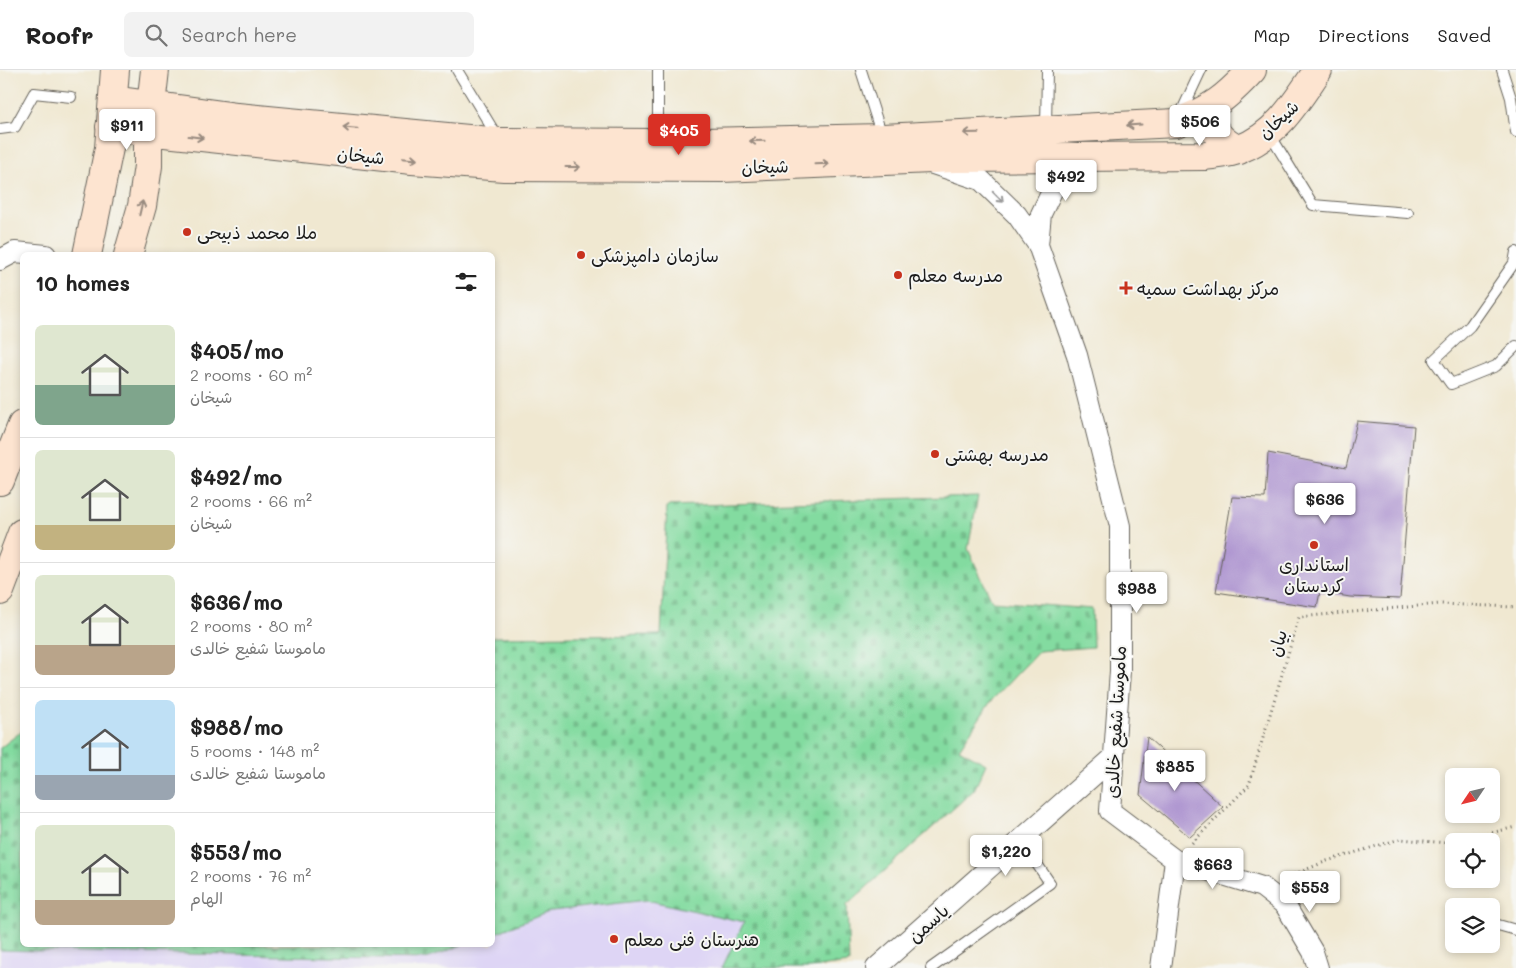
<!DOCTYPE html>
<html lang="en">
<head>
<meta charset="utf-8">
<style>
	body { margin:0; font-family:Mali,"Playpen Sans Arabic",sans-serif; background:#f2f2f2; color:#222; height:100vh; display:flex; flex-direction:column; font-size:19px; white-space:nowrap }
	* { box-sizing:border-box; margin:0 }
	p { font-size:16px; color:#767676 }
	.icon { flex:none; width:28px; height:28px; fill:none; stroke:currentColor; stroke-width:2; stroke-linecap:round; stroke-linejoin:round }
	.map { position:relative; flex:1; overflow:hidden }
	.side { position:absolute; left:20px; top:182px; width:475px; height:695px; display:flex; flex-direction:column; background:#fff; border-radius:8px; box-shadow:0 2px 8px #0003 }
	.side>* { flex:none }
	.needle { width:32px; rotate:235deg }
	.tools { position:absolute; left:1445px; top:698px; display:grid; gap:10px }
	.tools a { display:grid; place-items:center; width:55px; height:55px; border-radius:8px; background:#fff; box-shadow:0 2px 8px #0003; font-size:25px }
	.price { position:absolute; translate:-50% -42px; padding:0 11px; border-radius:5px; background:#fff; color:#222; font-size:16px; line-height:32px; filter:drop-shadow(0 1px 2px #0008) }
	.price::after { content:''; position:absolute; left:50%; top:30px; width:15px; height:11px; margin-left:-8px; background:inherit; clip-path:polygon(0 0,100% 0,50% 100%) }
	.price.active { background:#d93025; color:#fff }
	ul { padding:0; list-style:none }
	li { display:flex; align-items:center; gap:15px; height:125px; padding:0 15px }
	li+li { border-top:1px solid #e0e0e0 }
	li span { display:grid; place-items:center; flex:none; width:140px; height:100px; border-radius:8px; color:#555 }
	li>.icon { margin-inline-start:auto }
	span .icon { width:60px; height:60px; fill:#fffc; stroke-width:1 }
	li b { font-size:21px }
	h2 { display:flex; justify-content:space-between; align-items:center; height:60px; padding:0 15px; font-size:21px }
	header { display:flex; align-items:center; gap:30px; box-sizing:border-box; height:70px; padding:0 25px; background:#fff; border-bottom:1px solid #e0e0e0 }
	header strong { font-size:24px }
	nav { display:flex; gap:28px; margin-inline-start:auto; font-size:18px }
	.search { width:350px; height:45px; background:#f2f2f2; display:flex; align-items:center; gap:12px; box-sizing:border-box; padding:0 18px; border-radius:8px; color:#767676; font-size:19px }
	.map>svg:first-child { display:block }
	.built { fill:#ded5f5 }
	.cemetery { fill:url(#cemetery-stones); stroke:#507c5e }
	.building { fill:#b098d1 }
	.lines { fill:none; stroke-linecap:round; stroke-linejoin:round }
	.lane-casing { stroke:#66635b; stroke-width:12 }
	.street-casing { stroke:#66635b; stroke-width:22 }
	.secondary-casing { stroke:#66635b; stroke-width:30 }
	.path { stroke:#66635b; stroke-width:3; stroke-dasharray:1 4; stroke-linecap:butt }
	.lane { stroke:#fff; stroke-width:10 }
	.street { stroke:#fff; stroke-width:20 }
	.secondary { stroke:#fde4d0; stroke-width:28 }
	.oneway { stroke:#988a7f }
	.oneway2 { stroke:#999 }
	.poi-dot { fill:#c8321e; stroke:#f6f6f2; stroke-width:2 }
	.labels { text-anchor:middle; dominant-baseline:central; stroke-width:4; stroke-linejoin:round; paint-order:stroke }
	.street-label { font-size:18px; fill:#1c1c1c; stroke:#f6f6f2 }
	.poi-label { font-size:18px; fill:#1c1c1c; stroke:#f6f6f2; text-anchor:start }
</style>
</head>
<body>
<header>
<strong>Roofr</strong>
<div class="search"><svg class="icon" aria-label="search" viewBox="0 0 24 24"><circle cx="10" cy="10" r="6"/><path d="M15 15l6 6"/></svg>Search here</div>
<nav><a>Map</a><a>Directions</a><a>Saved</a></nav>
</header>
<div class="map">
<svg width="1516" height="898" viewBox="0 0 1516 898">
	<defs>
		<pattern id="cemetery-stones" width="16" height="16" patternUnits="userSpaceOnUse" patternTransform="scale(1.25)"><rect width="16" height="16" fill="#83dba0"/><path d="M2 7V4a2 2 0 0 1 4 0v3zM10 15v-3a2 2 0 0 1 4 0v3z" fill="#71bb89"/></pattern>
	</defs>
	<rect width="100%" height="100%" fill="#f6f6f2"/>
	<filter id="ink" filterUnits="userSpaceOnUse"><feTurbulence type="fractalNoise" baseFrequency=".02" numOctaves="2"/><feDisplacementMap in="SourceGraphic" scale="10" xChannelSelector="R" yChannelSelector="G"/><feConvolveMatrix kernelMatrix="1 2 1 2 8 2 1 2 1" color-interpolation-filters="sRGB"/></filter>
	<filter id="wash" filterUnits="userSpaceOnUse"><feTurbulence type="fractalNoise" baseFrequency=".0096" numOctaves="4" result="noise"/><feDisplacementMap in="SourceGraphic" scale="20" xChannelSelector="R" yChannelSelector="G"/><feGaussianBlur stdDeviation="1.12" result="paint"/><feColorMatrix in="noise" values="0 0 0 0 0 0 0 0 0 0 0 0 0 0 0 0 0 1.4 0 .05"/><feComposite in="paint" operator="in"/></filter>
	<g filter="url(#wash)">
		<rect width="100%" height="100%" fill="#f0e8d1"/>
		<path class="built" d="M 647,830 L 744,852 L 722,898 L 0,898 L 0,880 L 426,889 L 462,875 L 492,875 L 493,864 L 551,841 Z"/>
		<path class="cemetery" d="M 978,426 L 968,479 L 992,531 L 1092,539 L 1093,577 L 1039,581 L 991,631 L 959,679 L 986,694 L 974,720 L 847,835 L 849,893 L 810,898 L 722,898 L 744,852 L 647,830 L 551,841 L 493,864 L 493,567 L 661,565 L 667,436 Z
			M 22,661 L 22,875 L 462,875 L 426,889 L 0,880 L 0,678 Z"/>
		<g id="blocks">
			<path class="building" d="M 1357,351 L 1414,356 L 1400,529 L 1350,527 L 1320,522 L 1317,537 L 1216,522 L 1232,427 L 1265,428 L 1268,383 L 1346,398 Z
				M 1147,667 L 1223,737 L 1190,767 L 1140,725 Z"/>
		</g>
	</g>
	<g filter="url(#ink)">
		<use href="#blocks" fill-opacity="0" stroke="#66635b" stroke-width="1"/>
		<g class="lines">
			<g class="lane-casing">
				<path id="lane" d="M 457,0 L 498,68
					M 861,0 L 882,66
					M 1502,0 L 1511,28 L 1516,62
					M 1179,47 L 1201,0
					M 1046,58 L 1047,0
					M 0,59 L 15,57 L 34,23 L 71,27
					M 1269,63 L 1313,135 L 1408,143
					M 658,72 L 658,0
					M 1516,182 L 1514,193 L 1470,256 L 1434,290 L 1451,314 L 1496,296 L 1516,276
					M 1491,853 L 1516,860
					M 931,898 L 1050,813 L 1021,771"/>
			</g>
			<g class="street-casing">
				<path id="street" d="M 933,94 L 981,110 L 1017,145 L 1038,175 L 1077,285 L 1120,456 L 1120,601 L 1110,741 L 1175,790 L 1161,898
					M 1038,175 L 1041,144 L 1056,113 L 1086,86
					M 0,190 L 15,182 L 46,185
					M 1175,790 L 1262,817 L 1285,835 L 1313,882 L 1318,898
					M 876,898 L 1114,687"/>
			</g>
			<g class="secondary-casing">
				<path id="secondary" d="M 113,30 L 237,47 L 500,72 L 658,73 L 883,68 L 1176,53 C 1213,38 1225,29 1252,0
					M 1209,39 C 1211,60 1220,71 1239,80
					M 110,57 L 412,90 L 504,97 L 722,98 L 955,88 L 1205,86 C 1216,84 1229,84 1240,79 C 1278,64 1296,32 1318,0
					M 87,185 L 109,78 L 115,0
					M 128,185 L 142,136 L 148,96 L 148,62 L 155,0
					M 0,411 L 22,355
					M 0,521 L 22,463"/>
			</g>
			<path class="path" d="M 1192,773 L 1249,715 L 1299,547 L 1440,534 L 1516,537
				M 1285,808 L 1327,791 L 1400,769 L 1447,773 L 1516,757"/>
			<use href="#lane" class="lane"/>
			<use href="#street" class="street"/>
			<use href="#secondary" class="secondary"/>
		</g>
		<defs><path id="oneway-shaft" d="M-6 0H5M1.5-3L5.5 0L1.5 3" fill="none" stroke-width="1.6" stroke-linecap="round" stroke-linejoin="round" transform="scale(1.25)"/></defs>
		<g class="oneway">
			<use href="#oneway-shaft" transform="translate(1134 55) rotate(176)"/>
			<use href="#oneway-shaft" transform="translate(350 58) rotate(-175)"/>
			<use href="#oneway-shaft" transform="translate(971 63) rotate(179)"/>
			<use href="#oneway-shaft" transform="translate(196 67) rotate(7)"/>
			<use href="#oneway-shaft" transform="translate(757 71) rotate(179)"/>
			<use href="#oneway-shaft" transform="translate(410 89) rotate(5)"/>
			<use href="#oneway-shaft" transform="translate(822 94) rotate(-2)"/>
			<use href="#oneway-shaft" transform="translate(573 97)"/>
			<use href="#oneway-shaft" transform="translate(141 138) rotate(-77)"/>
		</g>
		<use class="oneway2" href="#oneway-shaft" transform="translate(998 127) rotate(45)"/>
	</g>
	<g class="poi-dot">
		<circle cx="187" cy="162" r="5"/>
		<circle cx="581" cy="185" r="5"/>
		<circle cx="898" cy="205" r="5"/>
		<path d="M1123.5 210.5h5v5h5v5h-5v5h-5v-5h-5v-5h5z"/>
		<circle cx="935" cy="384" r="5"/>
		<circle cx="1314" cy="475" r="5"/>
		<circle cx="614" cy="869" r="5"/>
	</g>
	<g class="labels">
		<g class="street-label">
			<text transform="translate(1278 49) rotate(-43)">شیخان</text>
			<text transform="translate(361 85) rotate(6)">شیخان</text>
			<text transform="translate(765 96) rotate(-2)">شیخان</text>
			<text transform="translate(1277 573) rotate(-74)">بیان</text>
			<text transform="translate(1115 652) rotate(-87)">ماموستا شفیع خالدی</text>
			<text transform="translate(928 853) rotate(-42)">یاسمن</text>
		</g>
		<g class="poi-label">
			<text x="197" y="162">ملا محمد ذبیحی</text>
			<text x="591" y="185">سازمان دامپزشکی</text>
			<text x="908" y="205">مدرسه معلم</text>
			<text x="1137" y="218">مرکز بهداشت سمیه</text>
			<text x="945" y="384">مدرسه بهشتی</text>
			<text x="1314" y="494" text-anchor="middle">استانداری<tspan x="1314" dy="21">کردستان</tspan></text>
			<text x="624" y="869">هنرستان فنی معلم</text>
		</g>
	</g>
</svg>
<div class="tools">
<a><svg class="needle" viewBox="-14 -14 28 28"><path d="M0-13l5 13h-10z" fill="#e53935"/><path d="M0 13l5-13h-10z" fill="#767676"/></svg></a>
<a><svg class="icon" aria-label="locate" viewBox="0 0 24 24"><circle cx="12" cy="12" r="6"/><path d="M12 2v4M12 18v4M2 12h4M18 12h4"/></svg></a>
<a><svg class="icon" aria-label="layers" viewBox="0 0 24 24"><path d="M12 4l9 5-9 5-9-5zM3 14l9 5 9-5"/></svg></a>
</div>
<b class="price" style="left:1200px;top:77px">$506</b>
<b class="price" style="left:127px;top:81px">$911</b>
<b class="price active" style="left:679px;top:86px">$405</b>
<b class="price" style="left:1066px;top:132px">$492</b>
<b class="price" style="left:1325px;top:455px">$636</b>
<b class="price" style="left:1137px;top:544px">$988</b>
<b class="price" style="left:1175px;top:722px">$885</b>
<b class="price" style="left:1006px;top:807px">$1,220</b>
<b class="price" style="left:1213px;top:820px">$663</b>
<b class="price" style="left:1310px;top:843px">$553</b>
<section class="side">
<h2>10 homes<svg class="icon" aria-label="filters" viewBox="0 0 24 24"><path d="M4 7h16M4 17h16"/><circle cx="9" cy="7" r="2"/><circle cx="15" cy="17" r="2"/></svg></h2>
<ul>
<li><span style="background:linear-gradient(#dfe7d0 60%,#7fa58c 0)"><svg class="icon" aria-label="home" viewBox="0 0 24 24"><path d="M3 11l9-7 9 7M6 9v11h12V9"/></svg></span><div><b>$405/mo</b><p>2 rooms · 60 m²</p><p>شیخان</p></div></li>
<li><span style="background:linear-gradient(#dfe7d0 75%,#c2b280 0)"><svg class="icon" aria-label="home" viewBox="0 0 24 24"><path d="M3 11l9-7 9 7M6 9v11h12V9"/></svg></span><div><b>$492/mo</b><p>2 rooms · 66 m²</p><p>شیخان</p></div></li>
<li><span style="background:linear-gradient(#dfe7d0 70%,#b9a48a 0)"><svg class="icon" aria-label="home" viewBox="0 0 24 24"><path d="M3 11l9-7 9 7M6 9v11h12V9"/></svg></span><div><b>$636/mo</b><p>2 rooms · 80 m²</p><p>ماموستا شفیع خالدی</p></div></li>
<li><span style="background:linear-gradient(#bfe0f5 75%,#9aa5b1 0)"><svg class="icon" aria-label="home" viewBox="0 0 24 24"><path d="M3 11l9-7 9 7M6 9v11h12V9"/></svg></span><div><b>$988/mo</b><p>5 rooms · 148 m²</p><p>ماموستا شفیع خالدی</p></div></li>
<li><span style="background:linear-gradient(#dfe7d0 75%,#b9a48a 0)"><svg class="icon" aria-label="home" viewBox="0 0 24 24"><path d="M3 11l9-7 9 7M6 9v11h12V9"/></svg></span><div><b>$553/mo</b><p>2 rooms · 76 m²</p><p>الهام</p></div></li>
</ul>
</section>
</div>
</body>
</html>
